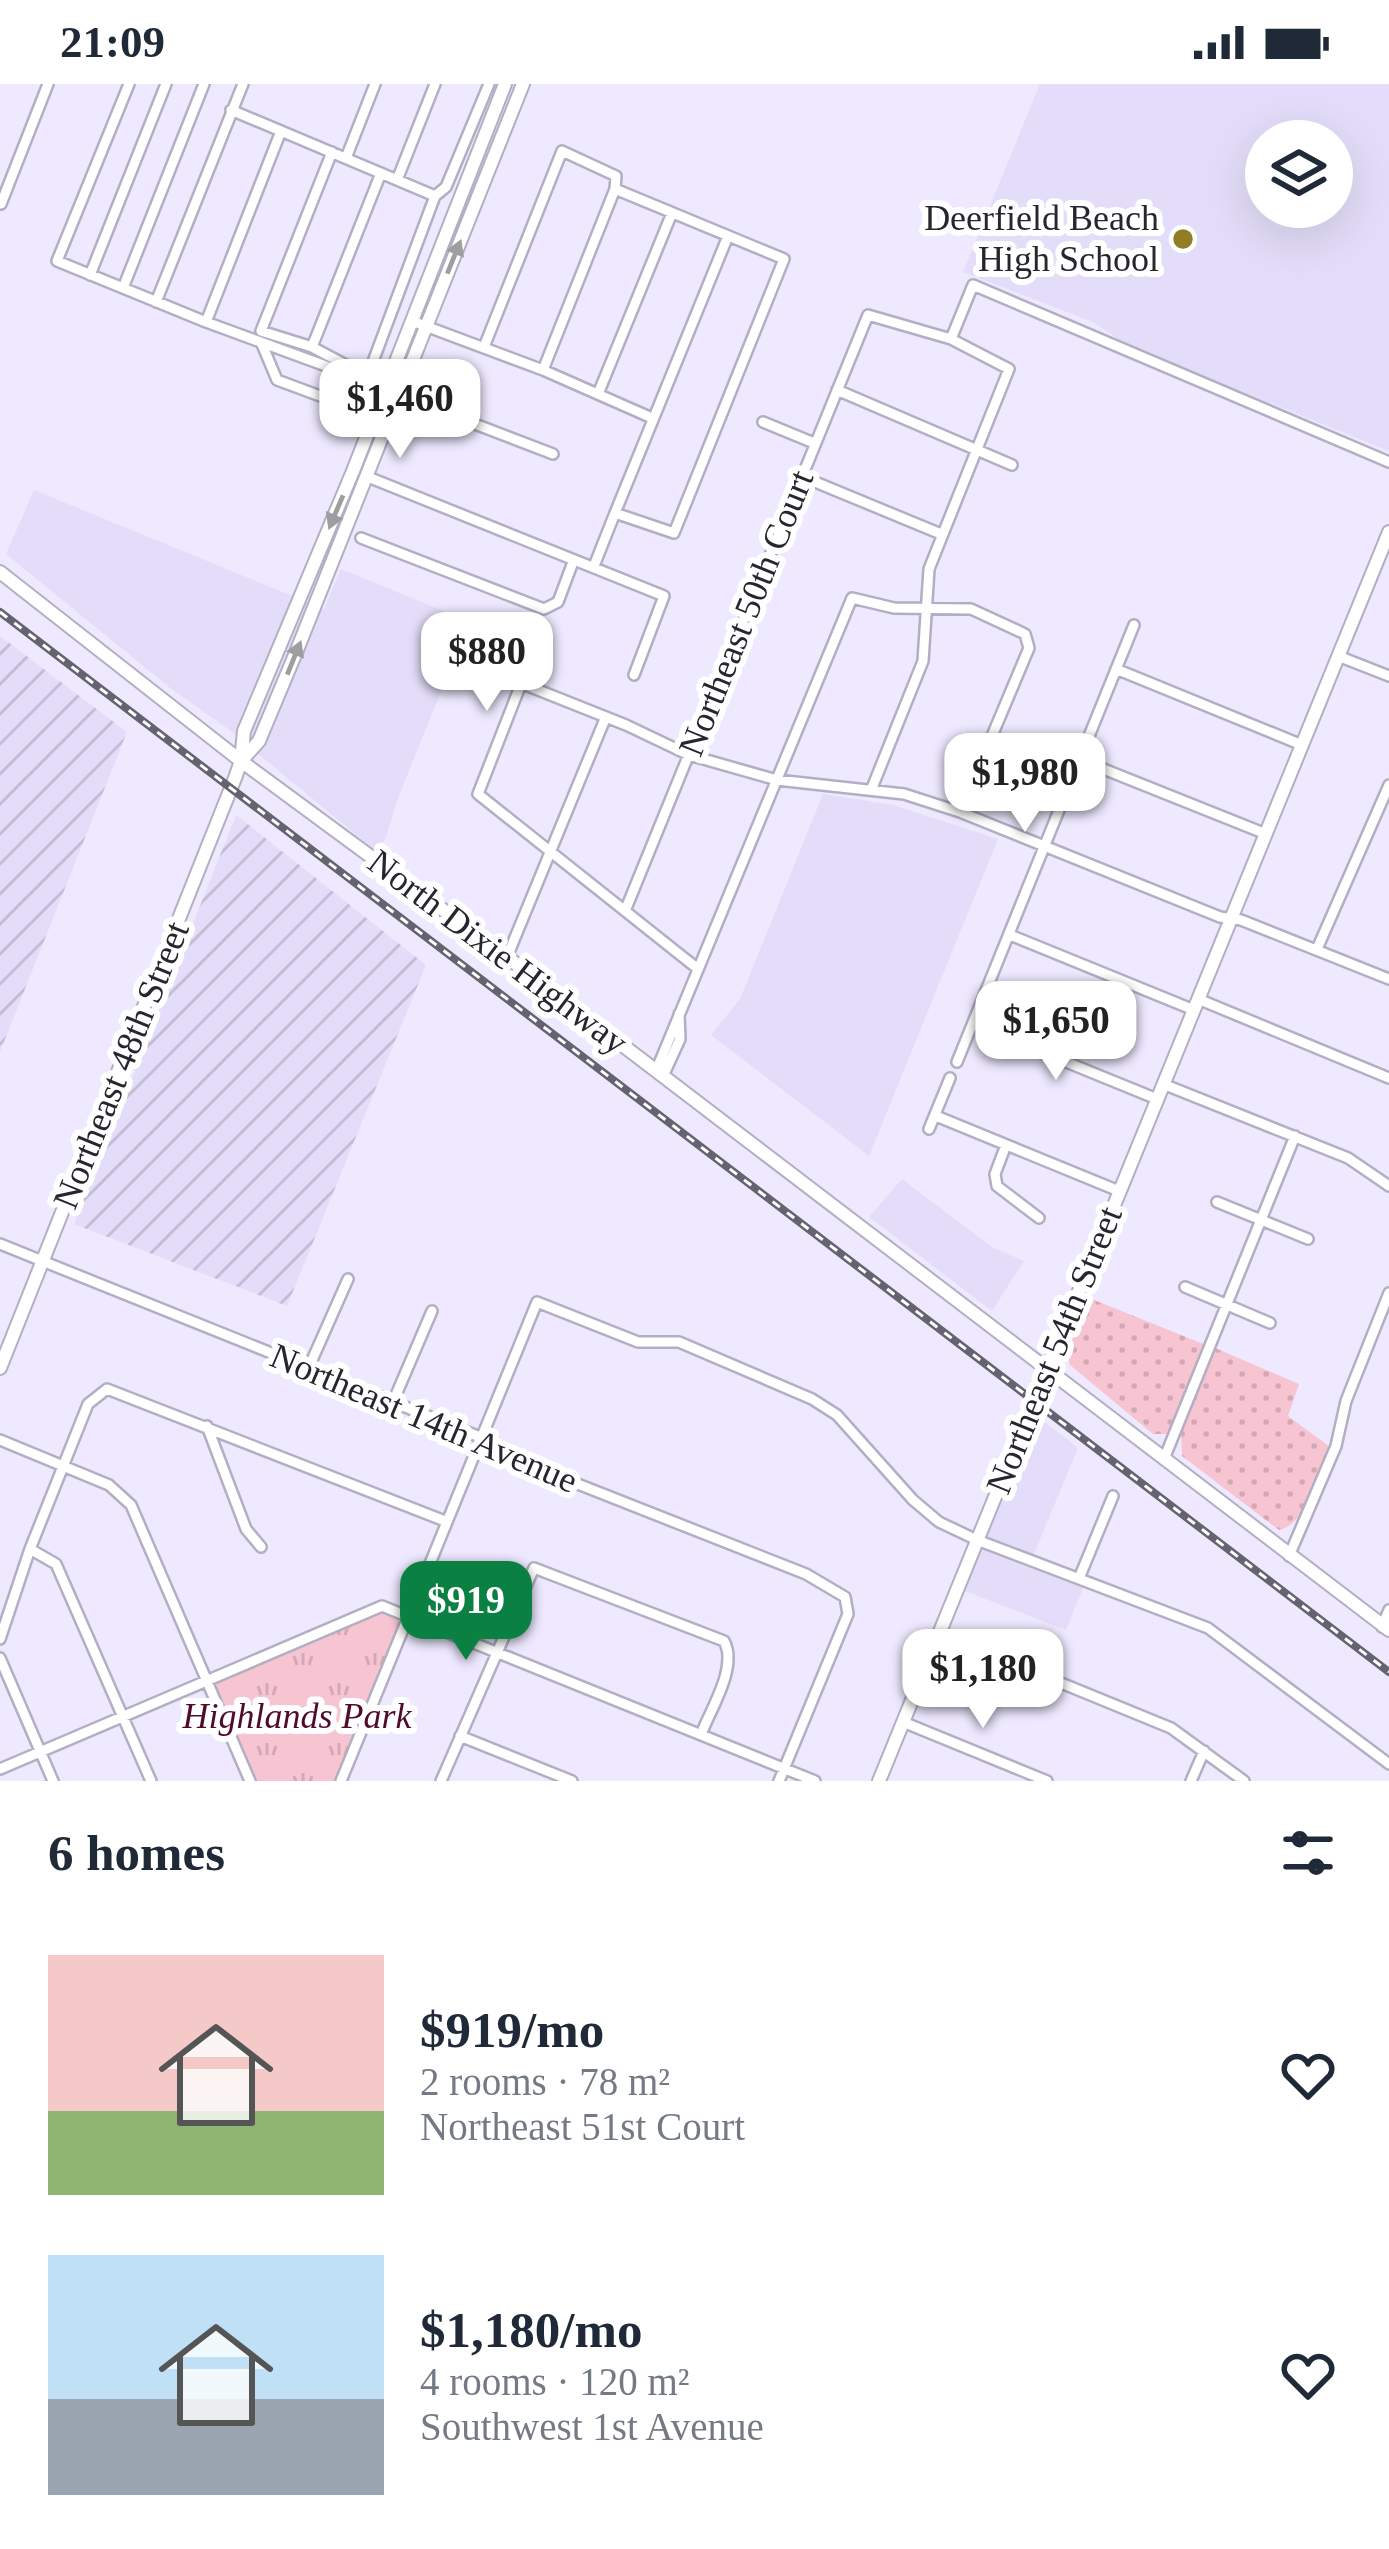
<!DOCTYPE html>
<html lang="en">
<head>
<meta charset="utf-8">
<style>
	body { margin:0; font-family:Georgia,serif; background:#f6f6f7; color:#1f2937; height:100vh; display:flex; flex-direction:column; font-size:45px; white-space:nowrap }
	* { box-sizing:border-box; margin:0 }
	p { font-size:39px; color:#747a83 }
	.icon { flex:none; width:66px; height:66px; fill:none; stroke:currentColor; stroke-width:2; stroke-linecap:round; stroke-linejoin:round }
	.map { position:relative; height:1697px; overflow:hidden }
	.details { display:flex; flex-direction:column; background:#fff; flex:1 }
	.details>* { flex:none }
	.controls { position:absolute; left:1245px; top:36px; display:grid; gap:24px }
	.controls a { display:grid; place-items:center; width:108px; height:108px; border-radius:50%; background:#fff; box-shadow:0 12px 48px #0002; font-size:60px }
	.price { position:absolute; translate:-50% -102px; padding:0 27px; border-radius:24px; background:#fff; color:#222; font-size:39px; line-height:78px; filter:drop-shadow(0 3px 6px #0008) }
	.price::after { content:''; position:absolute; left:50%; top:72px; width:36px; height:27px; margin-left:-18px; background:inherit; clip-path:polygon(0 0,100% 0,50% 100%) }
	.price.current { background:#0b8043; color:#fff }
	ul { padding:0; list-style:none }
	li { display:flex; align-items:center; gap:36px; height:300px; padding:0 48px }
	li span { display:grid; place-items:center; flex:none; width:336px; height:240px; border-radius:0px; color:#555 }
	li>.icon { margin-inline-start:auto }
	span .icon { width:144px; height:144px; fill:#fffc; stroke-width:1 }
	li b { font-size:51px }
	h2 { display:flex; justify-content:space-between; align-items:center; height:144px; padding:0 48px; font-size:51px }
	.status { display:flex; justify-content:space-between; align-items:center; height:84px; padding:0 60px; background:#fff; direction:ltr }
	.status svg { height:33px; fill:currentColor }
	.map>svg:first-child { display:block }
	.built { fill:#e3ddf9; fill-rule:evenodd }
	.industrial { fill:url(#industrial-furrows) }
	.grass { fill:url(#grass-dots) }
	.park { fill:url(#park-tufts) }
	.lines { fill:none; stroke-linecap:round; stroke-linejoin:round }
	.street-casing { stroke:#b3afc3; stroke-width:14 }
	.secondary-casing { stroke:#b3afc3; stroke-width:16 }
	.street { stroke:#fff; stroke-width:9 }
	.secondary { stroke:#fff; stroke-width:12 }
	.rail-casing { stroke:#65636f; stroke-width:8 }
	.rail { stroke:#fff; stroke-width:3; stroke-dasharray:9; stroke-linecap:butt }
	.oneway { fill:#9e9da0 }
	.poi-dot { fill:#917d23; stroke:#fff; stroke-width:4.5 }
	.labels { text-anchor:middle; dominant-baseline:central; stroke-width:12; stroke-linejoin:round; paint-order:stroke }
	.poi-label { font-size:36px; fill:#27252d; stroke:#fff; text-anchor:end }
	.street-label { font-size:36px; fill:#27252d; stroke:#fff }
	.park-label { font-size:36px; font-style:italic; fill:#4f0b29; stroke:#fff }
</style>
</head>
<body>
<div class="status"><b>21:09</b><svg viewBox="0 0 49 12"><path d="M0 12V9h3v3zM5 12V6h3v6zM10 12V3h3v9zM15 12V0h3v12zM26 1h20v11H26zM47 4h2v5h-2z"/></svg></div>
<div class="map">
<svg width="1389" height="1697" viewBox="0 0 1389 1697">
	<defs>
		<pattern id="industrial-furrows" width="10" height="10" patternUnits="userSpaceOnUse" patternTransform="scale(3)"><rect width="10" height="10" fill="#e3ddf9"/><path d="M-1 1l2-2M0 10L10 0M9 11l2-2" fill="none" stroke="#c3bed6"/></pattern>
		<pattern id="grass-dots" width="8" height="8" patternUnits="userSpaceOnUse" patternTransform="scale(3)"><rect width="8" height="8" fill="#f7c4d2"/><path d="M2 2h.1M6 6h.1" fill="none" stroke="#d4a8b5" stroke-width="1.8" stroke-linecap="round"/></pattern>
		<pattern id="park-tufts" width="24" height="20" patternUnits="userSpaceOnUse" patternTransform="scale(3)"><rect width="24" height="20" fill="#f7c4d2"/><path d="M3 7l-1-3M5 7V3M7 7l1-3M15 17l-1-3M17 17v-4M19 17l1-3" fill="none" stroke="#d4a8b5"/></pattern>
	</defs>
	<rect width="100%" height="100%" fill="#eee9ff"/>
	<path class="built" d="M 1040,0 L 1389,0 L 1389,367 L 1127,261 L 1093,238 L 963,188 ZM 1266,57 L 1332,57 L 1332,123 L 1266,123 Z
		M 34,406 L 324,525 L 341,485 L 458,533 L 464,550 L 398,714 L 386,753 L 377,768 L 228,645 L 169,603 L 6,470 Z
		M 823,710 L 893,721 L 998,755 L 869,1072 L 711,951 L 740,915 Z
		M 902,1095 L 992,1163 L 1024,1177 L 992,1227 L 869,1133 Z
		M 1036,1331 L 1078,1364 L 1031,1477 L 1086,1497 L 1066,1546 L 960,1505 Z"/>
	<path class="industrial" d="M 0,552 L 127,648 L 0,968 Z
		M 236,731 L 426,881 L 287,1222 L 74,1140 Z"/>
	<path class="grass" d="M 1089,1214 L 1206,1261 L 1168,1350 L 1153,1350 L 1070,1281 L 1067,1266 Z
		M 1213,1263 L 1299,1300 L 1288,1332 L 1330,1363 C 1320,1392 1307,1439 1279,1446 L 1182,1372 L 1181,1346 Z"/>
	<path class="park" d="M 377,1529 L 398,1532 L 399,1543 L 339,1697 L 254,1697 L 215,1606 L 218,1596 Z"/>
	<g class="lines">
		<g class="street-casing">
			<path id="street" d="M 129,0 L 57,177 L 206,238 L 334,285 L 355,310
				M 231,26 L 435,112
				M 346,74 L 375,0
				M 397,96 L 435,0
				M 1,120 L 48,0
				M 90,191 L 166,0
				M 123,204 L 204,0
				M 156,218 L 243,0
				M 412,237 L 543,286 L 652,334
				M 206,238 L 281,47
				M 261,247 L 312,263 L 361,289 L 371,283 L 435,112 L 446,103 L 489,0
				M 261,247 L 332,68
				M 951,255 L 973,201 L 1389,378
				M 261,258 L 277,296 L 320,312 L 355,310 L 379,319
				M 312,263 L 381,89
				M 484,263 L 562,67 L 616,92 L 615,105 L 784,175 L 674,449 L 615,429 L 594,482
				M 543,286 L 615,105
				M 837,306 L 1012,381
				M 598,310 L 672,129
				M 399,311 L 553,370
				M 763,338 L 814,359
				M 368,393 L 664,512 L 634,591
				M 803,393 L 941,450
				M 615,429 L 728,152
				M 361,454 L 544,525 L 558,518 L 573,478
				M 535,564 L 478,710 L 698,885
				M 1338,572 L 1389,592
				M 1116,585 L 1302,661
				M 523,600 L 626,641 L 689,671 L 777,696 L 904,710 L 960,728 L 1220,833 L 1241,836 L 1389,895
				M 1081,676 L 1266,750
				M 625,827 L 868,231 L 951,255 L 1009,285 L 929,485 L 923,577 L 872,704
				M 1010,851 L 1194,926
				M 1317,865 L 1389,701
				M 507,873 L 605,635
				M 1198,915 L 1389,994
				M 973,940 L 1157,1015
				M 957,978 L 1134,541
				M 656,987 L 852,514 L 894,524 L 971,525 L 1025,550 L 1029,564 L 960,728
				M 663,992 L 680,955 L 679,930
				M 1163,1000 L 1348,1074 L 1389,1102
				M 936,1032 L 1119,1107
				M 929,1045 L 950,994
				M 1006,1061 L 995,1090 L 997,1102 L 1039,1134
				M 1217,1118 L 1308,1155
				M 0,1160 L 480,1353 L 489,1365 L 806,1490 L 845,1513 L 848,1530 L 779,1697
				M 1185,1203 L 1270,1239
				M 309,1283 L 348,1195
				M 393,1318 L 432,1227
				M 207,1342 L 246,1445 L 261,1463
				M 0,1356 L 109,1401 L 131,1421 L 250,1697
				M 1164,1375 L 1295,1052
				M 30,1465 L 56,1480 L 151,1697
				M 1289,1472 L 1336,1362 L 1346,1317 L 1389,1209
				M 1080,1492 L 1113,1412
				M 1382,1543 L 1389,1526
				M 939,1549 L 1171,1644 L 1244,1697
				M 0,1555 L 30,1465 L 88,1320 L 107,1305 L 445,1437
				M 0,1574 L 53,1697
				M 903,1638 L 1047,1697
				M 460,1652 L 572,1697
				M 0,1685 L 382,1522 L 815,1697
				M 341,1697 L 537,1218 L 638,1258 L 679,1258 L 812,1315 L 837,1331 L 913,1416 L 939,1438 L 977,1456 L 1208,1544 L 1389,1680
				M 441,1697 L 534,1484 L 724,1557 C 738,1582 712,1623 702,1648
				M 1191,1697 L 1204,1667"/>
		</g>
		<g class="secondary-casing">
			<path id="secondary" d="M 0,488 L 241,677 L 507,873 L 1389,1546
				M 242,676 L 259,657 L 297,566 L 523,0
				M 0,1284 L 235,694 L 241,677 L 244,647 L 353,387 L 505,0
				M 879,1697 L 1389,448"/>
		</g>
		<use href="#street" class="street"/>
		<use href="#secondary" class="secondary"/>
		<g class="rail-casing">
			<path id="rail" d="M 0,528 L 1389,1588"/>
		</g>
		<use href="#rail" class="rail"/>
	</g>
	<defs><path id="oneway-solid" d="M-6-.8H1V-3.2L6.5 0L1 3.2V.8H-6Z" transform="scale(3)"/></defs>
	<g class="oneway">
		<use href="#oneway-solid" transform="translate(454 173) rotate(-68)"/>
		<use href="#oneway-solid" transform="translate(336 428) rotate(113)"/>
		<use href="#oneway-solid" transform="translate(294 574) rotate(-68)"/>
	</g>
	<circle class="poi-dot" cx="1183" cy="155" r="12"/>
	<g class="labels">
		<g class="poi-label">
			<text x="1159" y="134">Deerfield Beach<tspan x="1159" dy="41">High School</tspan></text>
		</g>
		<g class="street-label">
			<text transform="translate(746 529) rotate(-68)">Northeast 50th Court</text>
			<text transform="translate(498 868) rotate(37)">North Dixie Highway</text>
			<text transform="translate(121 981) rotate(-68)">Northeast 48th Street</text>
			<text transform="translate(1054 1266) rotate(-68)">Northeast 54th Street</text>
			<text transform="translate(424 1334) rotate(23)">Northeast 14th Avenue</text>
		</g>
		<g class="park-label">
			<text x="297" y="1632">Highlands Park</text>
		</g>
	</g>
</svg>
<div class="controls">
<a><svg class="icon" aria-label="layers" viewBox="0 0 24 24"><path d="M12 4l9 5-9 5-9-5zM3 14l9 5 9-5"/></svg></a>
</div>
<b class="price" style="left:400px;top:377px">$1,460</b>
<b class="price" style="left:487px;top:630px">$880</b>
<b class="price" style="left:1025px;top:751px">$1,980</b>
<b class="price" style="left:1056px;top:999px">$1,650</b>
<b class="price current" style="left:466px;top:1579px">$919</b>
<b class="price" style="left:983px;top:1647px">$1,180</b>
</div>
<section class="details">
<h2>6 homes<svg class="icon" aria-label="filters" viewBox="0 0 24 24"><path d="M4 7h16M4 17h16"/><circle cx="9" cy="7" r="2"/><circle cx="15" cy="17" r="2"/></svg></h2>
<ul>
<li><span style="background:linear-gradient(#f6c9c9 65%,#8fb573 0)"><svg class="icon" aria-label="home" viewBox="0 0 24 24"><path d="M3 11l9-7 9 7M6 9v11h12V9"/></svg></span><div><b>$919/mo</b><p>2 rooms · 78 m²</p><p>Northeast 51st Court</p></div><svg class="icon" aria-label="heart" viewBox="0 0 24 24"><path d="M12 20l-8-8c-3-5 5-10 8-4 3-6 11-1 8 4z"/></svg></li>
<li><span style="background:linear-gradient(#bfe0f5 60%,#9aa5b1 0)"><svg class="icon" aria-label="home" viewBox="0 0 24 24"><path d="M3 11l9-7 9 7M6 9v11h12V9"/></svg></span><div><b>$1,180/mo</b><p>4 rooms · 120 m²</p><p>Southwest 1st Avenue</p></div><svg class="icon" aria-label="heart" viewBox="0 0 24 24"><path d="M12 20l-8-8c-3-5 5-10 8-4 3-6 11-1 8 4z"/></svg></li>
</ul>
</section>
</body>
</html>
